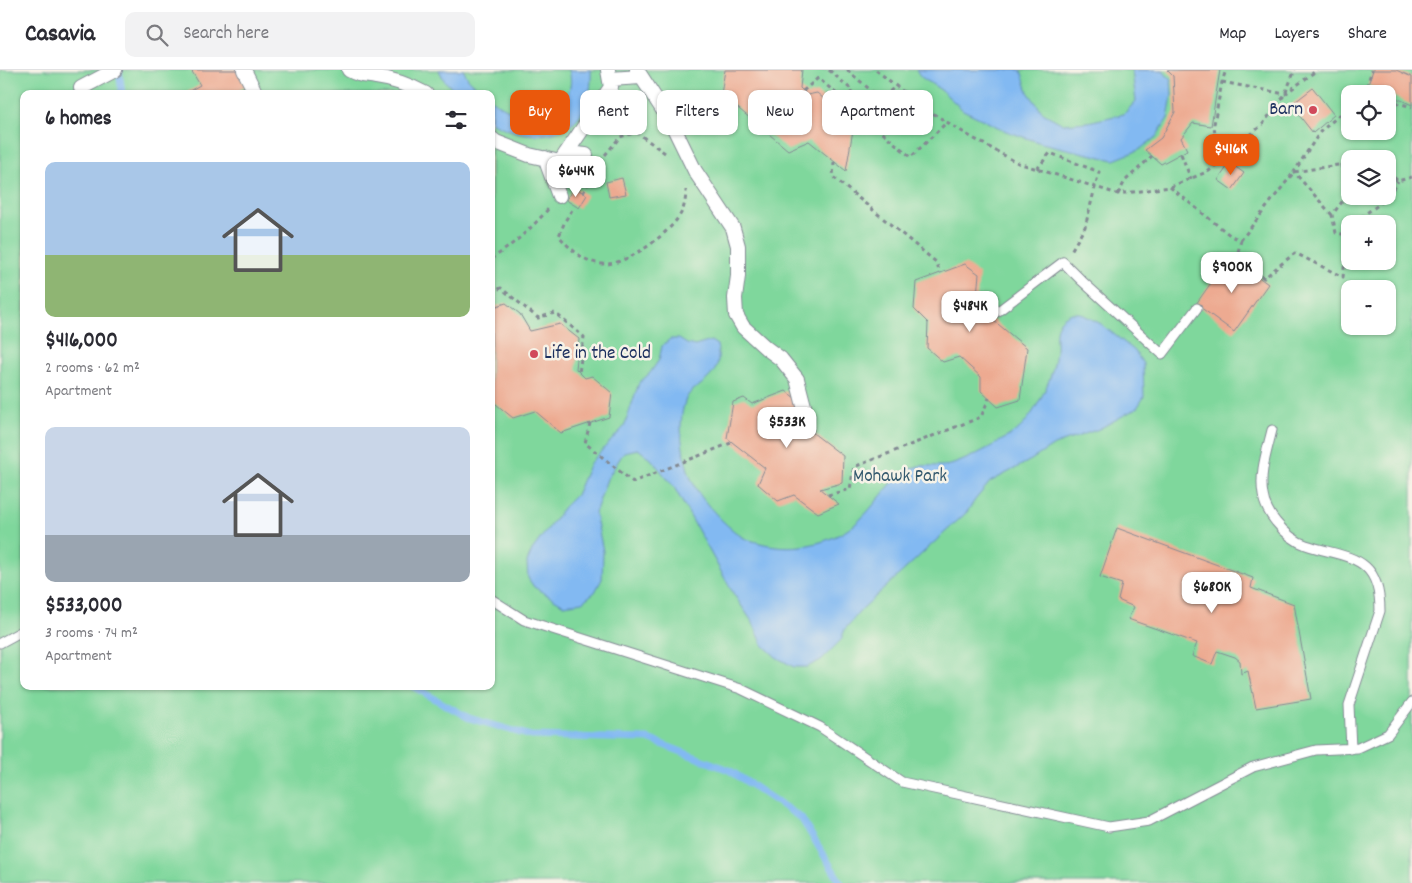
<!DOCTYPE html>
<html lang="en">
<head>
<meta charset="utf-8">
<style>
	body { margin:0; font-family:Dekko,sans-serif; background:#f2f2f3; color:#2b2b33; height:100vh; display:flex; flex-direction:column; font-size:19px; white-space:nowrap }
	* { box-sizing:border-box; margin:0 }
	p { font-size:16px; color:#7c7c81 }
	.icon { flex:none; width:28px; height:28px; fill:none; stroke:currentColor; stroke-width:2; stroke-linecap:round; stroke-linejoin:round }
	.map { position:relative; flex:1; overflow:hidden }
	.sheet { position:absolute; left:20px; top:20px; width:475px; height:600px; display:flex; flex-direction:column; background:#fff; border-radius:10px; box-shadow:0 1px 4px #0004 }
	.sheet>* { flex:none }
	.banner { position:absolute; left:510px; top:20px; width:475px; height:45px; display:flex; gap:10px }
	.tools { position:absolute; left:1341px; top:15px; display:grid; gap:10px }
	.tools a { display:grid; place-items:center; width:55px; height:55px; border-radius:10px; background:#fff; box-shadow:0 1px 4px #0004; font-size:25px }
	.price { position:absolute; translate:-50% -42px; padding:0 11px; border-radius:10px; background:#fff; color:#222; font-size:16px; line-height:32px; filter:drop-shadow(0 1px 2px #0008) }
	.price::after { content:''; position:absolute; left:50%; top:30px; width:15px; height:11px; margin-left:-8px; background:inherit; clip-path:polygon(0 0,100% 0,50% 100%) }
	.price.active { background:#ea580c; color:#fff }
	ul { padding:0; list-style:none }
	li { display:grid; align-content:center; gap:10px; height:265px; padding:0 25px }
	li span { display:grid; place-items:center; height:155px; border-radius:10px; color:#555 }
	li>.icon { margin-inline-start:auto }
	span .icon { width:90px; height:90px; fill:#fffc; stroke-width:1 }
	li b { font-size:21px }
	h2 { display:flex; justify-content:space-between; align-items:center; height:60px; padding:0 25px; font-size:21px }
	.pill { padding:0 18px; border-radius:10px; background:#fff; box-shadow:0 1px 4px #0004; font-size:18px; line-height:45px }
	.pill.active { background:#ea580c; color:#fff }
	header { display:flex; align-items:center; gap:30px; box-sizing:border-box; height:70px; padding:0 25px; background:#fff; border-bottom:1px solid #e1e1e2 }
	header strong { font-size:24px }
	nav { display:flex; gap:28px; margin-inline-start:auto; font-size:18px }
	.search { width:350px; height:45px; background:#f2f2f3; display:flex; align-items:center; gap:12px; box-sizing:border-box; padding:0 18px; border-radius:10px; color:#7c7c81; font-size:19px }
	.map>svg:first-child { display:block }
	.green { fill:#7fd79c; stroke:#4d837d; fill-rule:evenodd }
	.water { fill:#82b9f2; stroke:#4e74a8 }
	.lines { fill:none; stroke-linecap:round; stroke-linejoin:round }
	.stream { stroke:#82b9f2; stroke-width:7 }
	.building { fill:#edaa91 }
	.service-casing { stroke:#838a93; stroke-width:11 }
	.pedestrian-casing { stroke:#838a93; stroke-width:16 }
	.path { stroke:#838a93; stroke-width:3; stroke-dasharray:4 4; stroke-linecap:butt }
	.service { stroke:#fff; stroke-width:9 }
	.pedestrian { stroke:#fff; stroke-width:14 }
	.poi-dot { fill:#d1495b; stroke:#f7f3e8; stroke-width:2 }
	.labels { text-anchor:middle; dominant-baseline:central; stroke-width:5; stroke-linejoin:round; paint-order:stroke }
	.poi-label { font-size:19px; fill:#1b2f5e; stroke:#f7f3e8; text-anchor:end }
	.park-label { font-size:19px; fill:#34596e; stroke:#f7f3e8 }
</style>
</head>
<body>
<header>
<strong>Casavia</strong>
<div class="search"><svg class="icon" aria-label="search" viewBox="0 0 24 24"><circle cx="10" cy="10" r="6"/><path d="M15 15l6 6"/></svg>Search here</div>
<nav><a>Map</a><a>Layers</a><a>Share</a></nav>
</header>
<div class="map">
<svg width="1412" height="813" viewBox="0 0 1412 813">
	<rect width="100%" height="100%" fill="#f7f3e8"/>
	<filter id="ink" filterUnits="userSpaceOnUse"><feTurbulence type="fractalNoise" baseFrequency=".02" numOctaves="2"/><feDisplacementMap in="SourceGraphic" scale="10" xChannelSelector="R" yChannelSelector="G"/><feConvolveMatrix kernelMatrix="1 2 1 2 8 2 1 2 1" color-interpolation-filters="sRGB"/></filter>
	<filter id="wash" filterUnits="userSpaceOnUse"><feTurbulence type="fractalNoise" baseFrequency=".0096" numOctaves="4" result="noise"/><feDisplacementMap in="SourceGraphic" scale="20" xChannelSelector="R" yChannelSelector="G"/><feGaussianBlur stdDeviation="1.12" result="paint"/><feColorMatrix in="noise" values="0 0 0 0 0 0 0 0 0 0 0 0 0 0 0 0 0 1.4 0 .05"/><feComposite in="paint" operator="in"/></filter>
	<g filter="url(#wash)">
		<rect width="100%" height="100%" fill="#ebe5c8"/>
		<path class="green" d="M 0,0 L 1412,0 L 1412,813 L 0,813 ZM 24,24 L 491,24 L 491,616 L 24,616 ZM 1350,24 L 1388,24 L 1388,61 L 1350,61 ZM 1350,89 L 1388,89 L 1388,126 L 1350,126 ZM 1350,154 L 1388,154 L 1388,191 L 1350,191 ZM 1350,219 L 1388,219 L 1388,256 L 1350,256 Z"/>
		<path class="water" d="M 439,0 L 463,0 L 469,10 L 485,24 L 457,24 L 444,10 Z
			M 569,0 L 591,0 C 594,64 542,79 491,52 L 491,29 C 507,42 541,57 559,39 C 561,37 563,32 565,29 C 571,19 572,11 569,0 Z
			M 916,0 L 1021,0 L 1028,22 L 1043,43 L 1063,54 L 1088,52 L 1124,44 L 1136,31 L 1132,0 L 1163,0 L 1167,6 L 1171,8 L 1172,25 L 1168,48 L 1156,67 L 1139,80 L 1114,90 L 1041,73 L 1006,61 L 963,40 L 941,20 L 921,7 Z
			M 1072,243 L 1080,243 L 1101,254 L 1135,281 L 1143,294 L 1144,327 L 1137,338 L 1099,359 L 1054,375 L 1031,390 L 990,412 L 975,430 L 967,442 L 862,539 L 845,559 L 841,570 L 821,590 L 807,597 L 794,597 L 776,587 L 763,575 L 753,553 L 733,523 L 674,417 L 651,389 L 638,379 L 624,382 L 607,409 L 595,443 L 603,481 L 602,509 L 595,522 L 582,532 L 564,535 L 534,517 L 528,508 L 527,492 L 532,480 L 564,437 L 576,425 L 590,393 L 624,357 L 639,313 L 650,303 L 659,290 L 662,276 L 670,269 L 679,269 L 687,274 L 695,276 L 711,271 L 717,275 C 721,295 715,304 699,316 C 694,319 688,324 686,329 C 677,351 682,379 688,400 C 692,416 703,430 714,442 C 722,451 732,460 742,467 C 747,470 754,471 760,473 C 790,481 824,476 850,458 C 872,443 891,406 912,398 C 925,393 937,398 950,395 C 964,392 1013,366 1022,356 C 1039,337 1054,306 1056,281 C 1057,273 1054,262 1058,255 C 1061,248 1066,246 1072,243 Z"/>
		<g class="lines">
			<path class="stream" d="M 119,0 L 122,24
				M 412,616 L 469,648 L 531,666 L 648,669 L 729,700 L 801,748 L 841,813"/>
		</g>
		<g id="blocks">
			<path class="building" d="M 191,0 L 237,0 L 246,16 L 240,19 L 242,24 L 184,24 L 200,15 Z
				M 725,0 L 802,0 L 800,18 L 807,25 L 817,23 L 854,54 L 846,101 L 809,71 L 788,80 L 721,24 Z
				M 1167,0 L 1220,0 L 1211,56 L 1193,53 L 1181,68 L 1187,80 L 1161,94 L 1145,80 L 1161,68 L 1175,42 L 1173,6 Z
				M 1373,0 L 1396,0 L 1412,7 L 1412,35 L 1368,15 Z
				M 1313,18 L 1334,45 L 1313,63 L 1291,35 Z
				M 1230,93 L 1244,103 L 1232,120 L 1218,110 Z
				M 622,108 L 626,124 L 609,127 L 606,112 Z
				M 574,117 L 587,125 L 579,138 L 566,130 Z
				M 1230,186 L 1268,214 L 1234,262 L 1196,234 Z
				M 965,194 L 979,204 L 976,236 L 1027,278 L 1020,330 L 998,337 L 981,321 L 981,307 L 959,287 L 943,292 L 927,278 L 928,253 L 914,239 L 916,212 Z
				M 506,233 L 520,244 L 530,261 L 560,254 L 579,269 L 576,299 L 585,308 L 592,306 L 612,323 L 609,347 L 561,363 L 535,341 L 513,348 L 491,330 L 491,238 Z
				M 1367,256 L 1382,256 L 1381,261 Z
				M 786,321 L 815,344 L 813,363 L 843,386 L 842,413 L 820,419 L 839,434 L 818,443 L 794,425 L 778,431 L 758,414 L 765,398 L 727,368 L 733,332 L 744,328 L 752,334 Z
				M 1117,458 L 1253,508 L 1251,518 L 1294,534 L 1311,629 L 1256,638 L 1248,601 L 1241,604 L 1240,591 L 1235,587 L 1217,581 L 1212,594 L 1192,586 L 1197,573 L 1128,549 L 1134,537 L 1118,530 L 1122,514 L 1100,507 Z"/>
		</g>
	</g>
	<g filter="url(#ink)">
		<use href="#blocks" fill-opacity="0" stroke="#838a93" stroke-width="1"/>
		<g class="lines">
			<g class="service-casing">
				<path id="service" d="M 997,242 L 1063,192 L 1082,211 L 1162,284 L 1197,238
					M 1272,360 C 1267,381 1259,403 1263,425 C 1264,434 1270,445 1276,452 C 1284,462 1294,471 1306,475 C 1348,489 1380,484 1380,541 L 1349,635 L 1351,679
					M 491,529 L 524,550 L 741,619 L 820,657 L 902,712 L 1109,757 L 1149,751 L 1253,697 L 1316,680 L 1358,678 L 1388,664 L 1412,632
					M 0,573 L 24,560"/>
			</g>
			<g class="pedestrian-casing">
				<path id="pedestrian" d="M 244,0 L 256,24
					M 349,0 C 360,6 364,5 376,7 C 392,9 411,16 426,24
					M 637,0 L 672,54 L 695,101 L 733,158 L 738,176 L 738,206 L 735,228 L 736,245 L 743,257 L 766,278 L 781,289 L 797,309 L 804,336
					M 610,9 L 641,7
					M 81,18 L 115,0
					M 598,36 L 607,54
					M 491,68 L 496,72 L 529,85 L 560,92 L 611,17 L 608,0
					M 566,83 L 586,85
					M 545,88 L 559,126"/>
			</g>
			<path class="path" d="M 829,0 L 853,21 L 843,29
				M 847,0 L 881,29 L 896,16
				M 876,0 L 921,36 L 971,67 L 1018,93 L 1118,124 L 1170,117 L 1209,101 L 1263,54 L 1285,24 L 1295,0
				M 1222,12 L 1285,24 L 1317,0
				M 803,21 L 818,8 L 911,87 L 947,52
				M 1364,24 L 1372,0
				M 1388,30 L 1412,37
				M 1181,84 L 1191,109
				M 605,85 L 620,67 L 636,62 L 665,83
				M 834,92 L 833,107 L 936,192 L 940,203
				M 1217,94 L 1214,54 L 1222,12 L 1226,0
				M 1341,94 L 1348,124 L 1332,145 L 1336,163 L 1348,165
				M 1037,99 L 1050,83 L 1099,102 L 1085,157 L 1071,181
				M 1388,102 L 1398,111 L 1412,107
				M 1170,117 L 1231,166 L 1241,170 L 1294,102 L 1350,93
				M 583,123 L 595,101
				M 1118,124 L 1125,111 L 1152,86
				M 1388,126 L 1398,111
				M 572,140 L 565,151 L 559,166 C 571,180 587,195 607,194 C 630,193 675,160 683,139 C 685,133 686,126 686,120
				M 1332,145 L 1294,102 L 1320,62 L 1350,36
				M 1356,154 C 1365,140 1378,139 1387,126
				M 1241,170 L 1237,186 L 1264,208 L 1295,183 L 1343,207 L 1348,165 L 1350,162
				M 491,189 C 513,175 532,158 549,138
				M 491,222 L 501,218 L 538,248 L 555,243 L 584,267 L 579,303
				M 590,353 L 585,373 L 633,412 L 731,373
				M 828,425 L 850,419 L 854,397 L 981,347 L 989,328"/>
			<use href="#service" class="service"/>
			<use href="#pedestrian" class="pedestrian"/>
		</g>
	</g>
	<g class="poi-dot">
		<circle cx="1313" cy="40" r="5"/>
		<circle cx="534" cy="284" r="5"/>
	</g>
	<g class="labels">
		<g class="poi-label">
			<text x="1303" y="40">Barn</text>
			<text x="544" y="284" text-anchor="start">Life in the Cold</text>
		</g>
		<g class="park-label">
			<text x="900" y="407">Mohawk Park</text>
		</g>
	</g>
</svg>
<div class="tools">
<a><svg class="icon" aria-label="locate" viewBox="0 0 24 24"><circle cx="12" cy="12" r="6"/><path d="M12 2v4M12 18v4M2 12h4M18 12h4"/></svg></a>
<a><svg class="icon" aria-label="layers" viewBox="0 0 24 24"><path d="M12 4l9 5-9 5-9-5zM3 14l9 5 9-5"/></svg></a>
<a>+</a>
<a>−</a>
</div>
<b class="price active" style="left:1231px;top:106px">$416K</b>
<b class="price" style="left:576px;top:128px">$644K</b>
<b class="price" style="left:1232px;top:224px">$900K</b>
<b class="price" style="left:970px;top:263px">$484K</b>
<b class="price" style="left:787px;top:379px">$533K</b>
<b class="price" style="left:1212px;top:544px">$680K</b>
<div class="banner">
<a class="pill active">Buy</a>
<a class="pill">Rent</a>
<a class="pill">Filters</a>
<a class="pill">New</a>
<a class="pill">Apartment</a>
</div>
<section class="sheet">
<h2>6 homes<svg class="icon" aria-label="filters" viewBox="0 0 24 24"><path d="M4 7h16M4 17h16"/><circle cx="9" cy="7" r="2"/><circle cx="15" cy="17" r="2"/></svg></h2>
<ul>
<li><span style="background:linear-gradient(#a9c7e8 60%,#8fb573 0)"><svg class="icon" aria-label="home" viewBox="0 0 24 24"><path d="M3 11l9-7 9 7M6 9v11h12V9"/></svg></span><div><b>$416,000</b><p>2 rooms · 62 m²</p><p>Apartment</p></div></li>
<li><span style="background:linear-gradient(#c9d6e8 70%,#9aa5b1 0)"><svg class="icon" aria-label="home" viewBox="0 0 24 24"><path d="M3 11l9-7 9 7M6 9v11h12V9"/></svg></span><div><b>$533,000</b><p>3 rooms · 74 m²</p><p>Apartment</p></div></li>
</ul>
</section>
</div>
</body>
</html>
